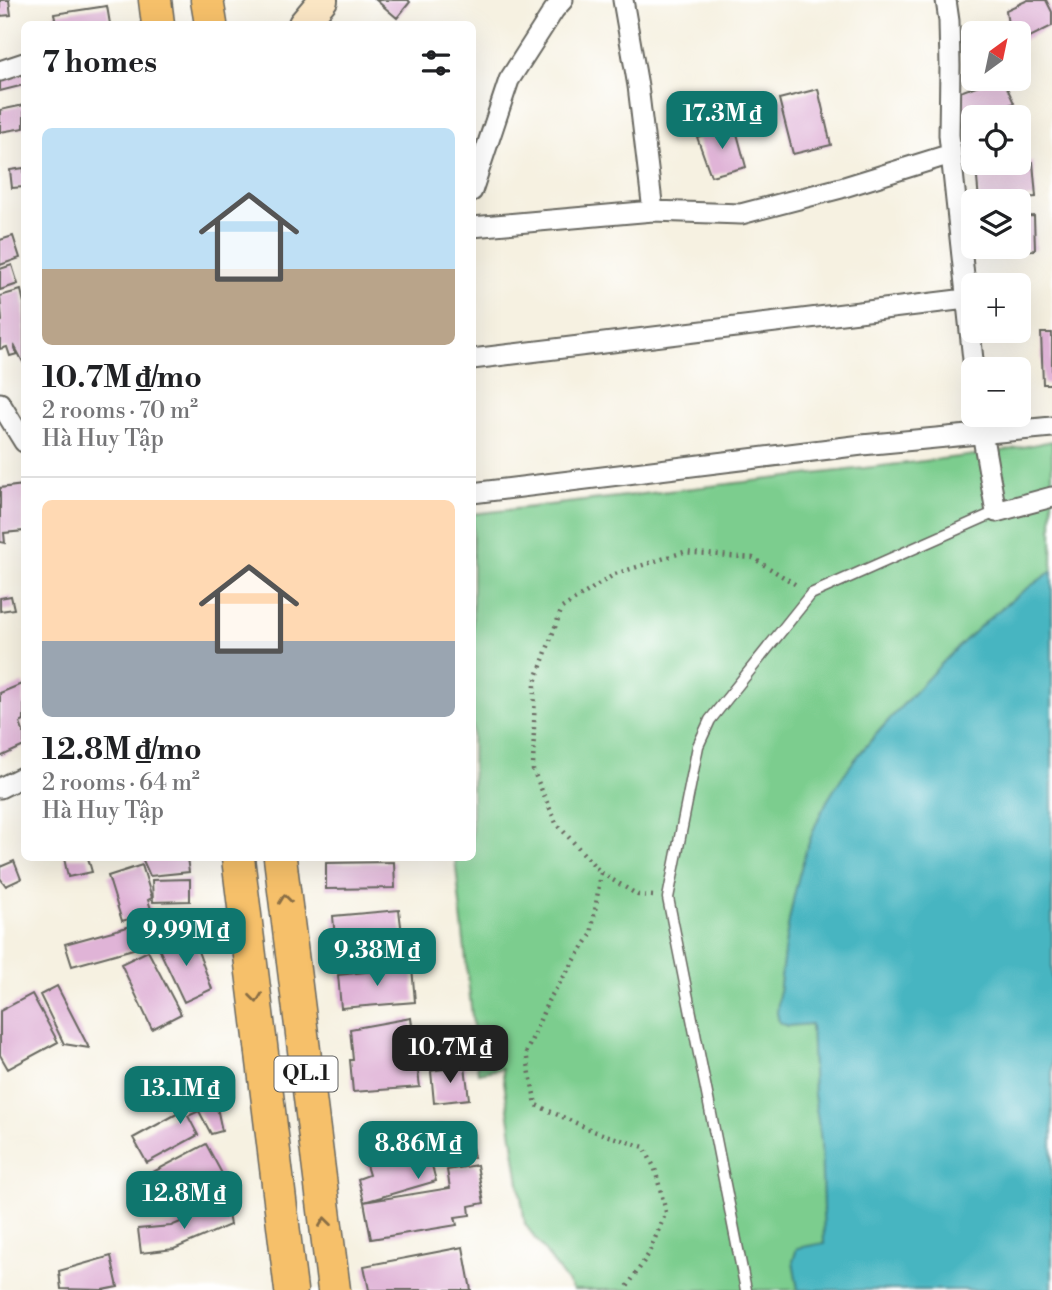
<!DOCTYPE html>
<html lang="en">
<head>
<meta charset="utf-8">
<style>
	body { margin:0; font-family:"Libre Bodoni",serif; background:#f2f2f2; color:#202124; height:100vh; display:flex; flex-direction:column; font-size:26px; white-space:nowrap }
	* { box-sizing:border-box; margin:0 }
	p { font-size:23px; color:#757577 }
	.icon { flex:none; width:38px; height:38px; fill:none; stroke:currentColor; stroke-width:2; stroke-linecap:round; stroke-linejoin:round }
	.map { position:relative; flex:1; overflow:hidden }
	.side { position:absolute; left:21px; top:21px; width:455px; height:840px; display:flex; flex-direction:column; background:#fff; border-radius:10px; box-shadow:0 7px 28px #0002 }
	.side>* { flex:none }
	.needle { width:46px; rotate:33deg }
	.buttons { position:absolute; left:961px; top:21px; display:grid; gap:14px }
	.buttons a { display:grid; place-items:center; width:70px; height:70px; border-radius:10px; background:#fff; box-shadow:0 7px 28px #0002; font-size:35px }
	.price { position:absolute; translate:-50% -60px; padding:0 16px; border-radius:14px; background:#0f766e; color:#fff; font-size:23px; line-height:46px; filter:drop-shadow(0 2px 4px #0008) }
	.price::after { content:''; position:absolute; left:50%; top:42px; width:21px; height:16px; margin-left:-10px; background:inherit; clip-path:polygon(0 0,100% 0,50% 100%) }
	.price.selected { background:#222; color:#fff }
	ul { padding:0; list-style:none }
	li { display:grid; align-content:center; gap:14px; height:371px; padding:0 21px }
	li+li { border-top:2px solid #e0e0e0 }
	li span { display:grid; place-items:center; height:217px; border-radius:10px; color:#555 }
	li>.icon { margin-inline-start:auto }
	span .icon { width:126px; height:126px; fill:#fffc; stroke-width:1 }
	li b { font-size:30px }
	h2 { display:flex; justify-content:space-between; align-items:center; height:84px; padding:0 21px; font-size:30px }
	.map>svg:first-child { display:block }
	.green { fill:#7ccd8e; stroke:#4c7455; stroke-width:2 }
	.water { fill:#47b5c1; stroke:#32686e; stroke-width:2 }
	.building { fill:#e0b4d7 }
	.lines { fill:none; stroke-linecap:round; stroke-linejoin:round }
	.lane-casing { stroke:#686761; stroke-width:13 }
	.street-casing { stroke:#686761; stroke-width:23 }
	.secondary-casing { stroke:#686761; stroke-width:32 }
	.primary-casing { stroke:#686761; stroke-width:35 }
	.path { stroke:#686761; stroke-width:4.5; stroke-dasharray:2 5; stroke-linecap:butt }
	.lane { stroke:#fff; stroke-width:10 }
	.street { stroke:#fff; stroke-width:19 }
	.secondary { stroke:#fbe6c4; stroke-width:28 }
	.primary { stroke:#f6c06b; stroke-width:32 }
	.oneway { stroke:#896e44 }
	.labels { text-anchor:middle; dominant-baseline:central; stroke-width:5; stroke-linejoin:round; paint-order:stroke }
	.shield { fill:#fff; stroke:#606060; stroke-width:2 }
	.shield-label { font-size:21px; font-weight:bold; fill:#1c1c1c }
</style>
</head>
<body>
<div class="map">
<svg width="1052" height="1290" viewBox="0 0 1052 1290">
	<rect width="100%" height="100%" fill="#fff"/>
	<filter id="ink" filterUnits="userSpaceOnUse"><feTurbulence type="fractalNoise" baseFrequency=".0143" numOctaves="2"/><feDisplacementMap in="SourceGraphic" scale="14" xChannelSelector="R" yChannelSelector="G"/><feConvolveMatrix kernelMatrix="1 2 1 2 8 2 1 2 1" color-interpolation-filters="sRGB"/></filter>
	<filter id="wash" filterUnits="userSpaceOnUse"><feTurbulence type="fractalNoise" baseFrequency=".00686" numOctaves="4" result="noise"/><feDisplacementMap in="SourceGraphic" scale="28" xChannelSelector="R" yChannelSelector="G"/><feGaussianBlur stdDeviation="1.57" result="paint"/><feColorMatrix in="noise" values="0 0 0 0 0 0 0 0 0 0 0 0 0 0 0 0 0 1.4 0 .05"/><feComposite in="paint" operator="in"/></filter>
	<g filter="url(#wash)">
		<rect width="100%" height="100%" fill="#f6f1e1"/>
		<path class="green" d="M 1052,441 L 1052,1290 L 573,1290 L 525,1224 L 502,1068 L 478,1073 L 455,858 L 472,858 L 473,514 L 992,453 Z"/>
		<path class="water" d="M 1052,571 L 1052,1290 L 798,1290 L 793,1261 L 797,1248 L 824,1243 L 821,1141 L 814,1095 L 811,1024 L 788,1026 L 779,1022 L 777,1013 C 783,952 791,889 813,831 C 831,784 864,747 898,710 C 933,672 969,633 1009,602 C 1023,591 1038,581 1052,571 Z"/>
		<g id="blocks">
			<path class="building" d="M 0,0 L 9,0 L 11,15 L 0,16 Z
				M 376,0 L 408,0 L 410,2 L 397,18 Z
				M 1028,0 L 1046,0 L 1052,12 L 1052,26 L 1018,43 L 1018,33 L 1009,33 L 1006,10 Z
				M 107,6 L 110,24 L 56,24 L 54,14 Z
				M 987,24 L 992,33 L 973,33 L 973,68 L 969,70 L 964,35 Z
				M 24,73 L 24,85 L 0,91 L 0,79 Z
				M 995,79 L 1003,79 L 1014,103 L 981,117 L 973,117 L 973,121 L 961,126 L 952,95 Z
				M 818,89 L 831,145 L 793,154 L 779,99 Z
				M 24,105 L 24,128 L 0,132 L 0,110 Z
				M 735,126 L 746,167 L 711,176 L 697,137 Z
				M 1033,162 L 1036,197 L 979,201 L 976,167 Z
				M 24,168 L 24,187 L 12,188 L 10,170 Z
				M 1034,216 L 1035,250 L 982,251 L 982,247 L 1018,247 L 1018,217 Z
				M 13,236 L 20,258 L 0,265 L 0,240 Z
				M 12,265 L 18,284 L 0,290 L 0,269 Z
				M 21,290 L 24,303 L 24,364 L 14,345 L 17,354 L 10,356 L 7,347 L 0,349 L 0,322 L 2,321 L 0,296 Z
				M 1041,333 L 1052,333 L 1052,384 L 1043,384 Z
				M 24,485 L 24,531 L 4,533 L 5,543 L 0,542 L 0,488 Z
				M 11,596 L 14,609 L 0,611 L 0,598 Z
				M 24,683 L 24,721 L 20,723 L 24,734 L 24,746 L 0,757 L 0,693 Z
				M 64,858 L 88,858 L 92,872 L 68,877 Z
				M 142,858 L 187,858 L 189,872 L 150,876 Z
				M 14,861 L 21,879 L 6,886 L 0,878 L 0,867 Z
				M 394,862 L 395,888 L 326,889 L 326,863 Z
				M 142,865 L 152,898 L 148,900 L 152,912 L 122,921 L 108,876 Z
				M 190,879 L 190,901 L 153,902 L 152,880 Z
				M 399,910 L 402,934 L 335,938 L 333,916 Z
				M 138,924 L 144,946 L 72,966 L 65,944 Z
				M 192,935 L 212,989 L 184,1002 L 159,949 Z
				M 148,951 L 181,1014 L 152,1029 L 121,964 Z
				M 412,967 L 415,1002 L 341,1008 L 338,975 Z
				M 57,986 L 89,1048 L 64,1044 L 40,995 Z
				M 32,994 L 58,1042 L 8,1069 L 0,1055 L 0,1011 Z
				M 411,1018 L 420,1087 L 353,1092 L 350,1060 L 353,1060 L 350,1029 Z
				M 465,1066 L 469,1099 L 434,1103 L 431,1071 Z
				M 212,1084 L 222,1131 L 211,1134 L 199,1111 L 188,1116 L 198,1135 L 147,1163 L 133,1138 L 184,1110 L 180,1102 Z
				M 444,1124 L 444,1129 L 468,1125 L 474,1158 L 430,1158 L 436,1181 L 364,1202 L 450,1188 L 447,1170 L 477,1165 L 484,1203 L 469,1206 L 470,1215 L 455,1217 L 457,1225 L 371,1239 L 364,1202 L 358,1179 L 369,1175 L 360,1146 L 422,1128 Z
				M 206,1144 L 226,1181 L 168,1212 L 155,1212 L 138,1180 Z
				M 226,1203 L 230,1225 L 174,1249 L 141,1253 L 138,1229 L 171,1226 Z
				M 463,1247 L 471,1290 L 369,1290 L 364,1266 Z
				M 111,1256 L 118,1287 L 103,1290 L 61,1289 L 59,1271 Z"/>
		</g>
	</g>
	<g filter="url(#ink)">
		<use href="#blocks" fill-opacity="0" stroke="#686761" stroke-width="2"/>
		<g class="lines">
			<g class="lane-casing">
				<path id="lane" d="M 746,1290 L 668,898 L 698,746 L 710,720 L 811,594 L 996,512"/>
			</g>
			<g class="street-casing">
				<path id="street" d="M 623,0 L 638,86 L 653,211
					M 946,0 L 949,21 L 950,66 L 949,135 L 974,369
					M 0,71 L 24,63
					M 472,191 L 509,80 L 554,10 L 563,0
					M 472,227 L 653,211 L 741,214 L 841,188 L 951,154
					M 472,359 L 966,299
					M 0,403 L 24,442
					M 979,415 L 996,512 L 1052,497
					M 472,493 L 862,445 L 1052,427
					M 0,788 L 24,776"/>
			</g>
			<g class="secondary-casing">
				<path id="secondary" d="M 303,24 L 323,0"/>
			</g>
			<g class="primary-casing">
				<path id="primary" d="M 155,0 L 158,24
					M 207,0 L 211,24
					M 238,858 L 291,1290
					M 280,858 L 334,1290"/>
			</g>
			<path class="path" d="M 601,873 L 591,935 L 548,1001 L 526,1053 L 536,1105 L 596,1132 L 644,1147 L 655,1169 L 666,1212 L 648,1255 L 625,1290
				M 653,896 L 638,895 L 601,873 L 556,823 L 533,770 L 535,682 L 562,608 L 615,574 L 684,552 L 753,558 L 798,586"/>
			<use href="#lane" class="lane"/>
			<use href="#street" class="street"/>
			<use href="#secondary" class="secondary"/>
			<use href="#primary" class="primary"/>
		</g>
		<defs><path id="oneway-chevron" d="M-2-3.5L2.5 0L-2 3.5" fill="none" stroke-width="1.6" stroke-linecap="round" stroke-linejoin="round" transform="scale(1.75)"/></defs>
		<g class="oneway">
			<use href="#oneway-chevron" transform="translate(285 899) rotate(-97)"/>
			<use href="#oneway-chevron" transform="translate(256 998) rotate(83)"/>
			<use href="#oneway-chevron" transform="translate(325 1222) rotate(-97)"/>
		</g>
	</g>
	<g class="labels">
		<rect class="shield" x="274.5" y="1056.5" width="63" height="35" rx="5"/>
		<g class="shield-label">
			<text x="306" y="1074">QL.1</text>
		</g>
	</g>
</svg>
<div class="buttons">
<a><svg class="needle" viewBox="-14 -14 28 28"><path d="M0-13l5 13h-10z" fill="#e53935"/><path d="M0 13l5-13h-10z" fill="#757577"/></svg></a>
<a><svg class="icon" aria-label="locate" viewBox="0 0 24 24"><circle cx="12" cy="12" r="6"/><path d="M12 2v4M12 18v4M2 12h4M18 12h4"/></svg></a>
<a><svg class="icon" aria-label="layers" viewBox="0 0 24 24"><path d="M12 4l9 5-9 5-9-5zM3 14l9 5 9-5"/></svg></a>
<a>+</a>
<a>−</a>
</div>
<b class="price" style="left:722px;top:151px">17.3M ₫</b>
<b class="price" style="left:186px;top:968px">9.99M ₫</b>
<b class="price" style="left:377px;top:988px">9.38M ₫</b>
<b class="price selected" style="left:450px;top:1085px">10.7M ₫</b>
<b class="price" style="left:180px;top:1126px">13.1M ₫</b>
<b class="price" style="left:418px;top:1181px">8.86M ₫</b>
<b class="price" style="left:184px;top:1231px">12.8M ₫</b>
<section class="side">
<h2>7 homes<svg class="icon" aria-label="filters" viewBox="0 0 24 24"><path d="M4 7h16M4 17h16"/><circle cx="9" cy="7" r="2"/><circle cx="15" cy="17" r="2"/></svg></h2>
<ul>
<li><span style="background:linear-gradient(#bfe0f5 65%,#b9a48a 0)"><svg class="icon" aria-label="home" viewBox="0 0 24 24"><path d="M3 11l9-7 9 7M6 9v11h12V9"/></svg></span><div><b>10.7M ₫/mo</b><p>2 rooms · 70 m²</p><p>Hà Huy Tập</p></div></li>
<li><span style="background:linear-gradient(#ffd9b3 65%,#9aa5b1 0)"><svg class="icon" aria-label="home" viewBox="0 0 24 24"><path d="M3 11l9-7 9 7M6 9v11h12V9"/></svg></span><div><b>12.8M ₫/mo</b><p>2 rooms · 64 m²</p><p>Hà Huy Tập</p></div></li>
</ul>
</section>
</div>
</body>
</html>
